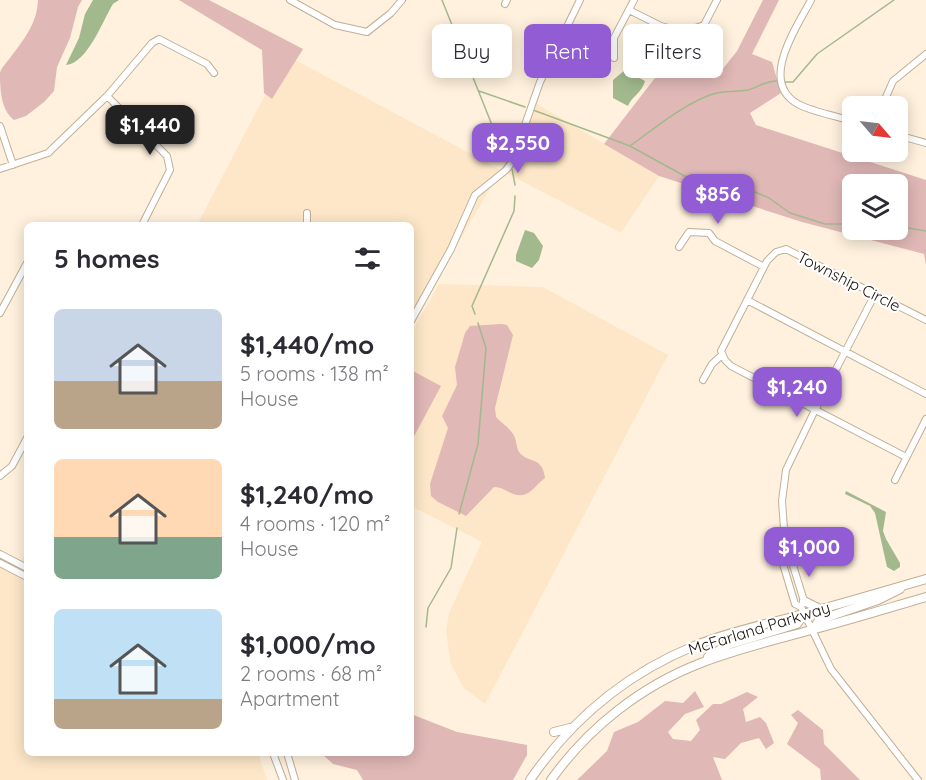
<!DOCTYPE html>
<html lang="en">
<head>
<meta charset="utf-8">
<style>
	body { margin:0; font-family:Quicksand,sans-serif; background:#f2f2f3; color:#2b2b33; height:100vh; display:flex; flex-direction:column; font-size:22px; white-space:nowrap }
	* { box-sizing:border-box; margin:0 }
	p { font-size:20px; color:#7c7c81 }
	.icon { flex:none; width:33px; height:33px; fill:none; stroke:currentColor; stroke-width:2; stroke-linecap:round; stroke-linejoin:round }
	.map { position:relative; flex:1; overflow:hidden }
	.drawer { position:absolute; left:24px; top:222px; width:390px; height:534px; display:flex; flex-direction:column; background:#fff; border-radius:9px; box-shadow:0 3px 15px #0003 }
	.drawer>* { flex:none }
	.hud { position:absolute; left:432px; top:24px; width:404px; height:54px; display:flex; gap:12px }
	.needle { width:39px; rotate:118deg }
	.buttons { position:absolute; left:842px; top:96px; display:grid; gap:12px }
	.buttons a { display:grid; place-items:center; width:66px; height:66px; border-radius:9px; background:#fff; box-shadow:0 3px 15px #0003; font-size:30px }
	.price { position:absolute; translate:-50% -51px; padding:0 14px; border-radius:12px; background:#925cd5; color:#fff; font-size:20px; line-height:39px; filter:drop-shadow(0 2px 3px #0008) }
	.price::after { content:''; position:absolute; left:50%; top:36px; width:18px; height:14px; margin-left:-9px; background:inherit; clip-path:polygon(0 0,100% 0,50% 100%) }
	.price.current { background:#222; color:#fff }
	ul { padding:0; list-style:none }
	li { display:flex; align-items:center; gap:18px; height:150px; padding:0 30px }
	li span { display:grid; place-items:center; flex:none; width:168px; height:120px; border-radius:9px; color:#555 }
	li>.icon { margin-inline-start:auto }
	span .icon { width:72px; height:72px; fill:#fffc; stroke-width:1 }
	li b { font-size:26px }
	h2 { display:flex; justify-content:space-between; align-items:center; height:72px; padding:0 30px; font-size:26px }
	.pill { padding:0 21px; border-radius:9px; background:#fff; box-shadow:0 3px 15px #0003; font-size:21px; line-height:54px }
	.pill.current { background:#925cd5; color:#fff }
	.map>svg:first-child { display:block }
	.built { fill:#fde7c8 }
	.green { fill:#e0b8b6; fill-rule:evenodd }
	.water { fill:#a2b98e }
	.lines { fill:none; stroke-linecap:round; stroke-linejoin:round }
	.stream { stroke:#a2b98e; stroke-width:1.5 }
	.minor-casing { stroke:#c0af97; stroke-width:8 }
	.major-casing { stroke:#c0af97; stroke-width:10 }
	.minor { stroke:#fff; stroke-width:6 }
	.major { stroke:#fff; stroke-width:8 }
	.labels { text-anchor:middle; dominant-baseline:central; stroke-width:4.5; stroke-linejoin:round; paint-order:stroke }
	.street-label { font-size:16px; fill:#161008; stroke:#fff }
</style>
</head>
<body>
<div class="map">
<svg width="926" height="780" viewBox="0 0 926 780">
	<rect width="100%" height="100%" fill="#fff1dd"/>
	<path class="built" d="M 286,55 L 501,170 L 532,101 L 659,176 L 621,233 L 501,170 L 411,323 L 411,225 L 197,225 Z
		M 439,284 L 543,287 L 668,355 L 485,704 L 464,688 L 451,665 L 446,631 L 449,613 L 482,542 L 411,506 L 411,334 Z
		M 27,550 L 27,753 L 258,753 L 267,780 L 0,780 L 0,567 L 15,573 Z"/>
	<path class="green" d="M 38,0 L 82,0 L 78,7 L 70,38 L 57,67 L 54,91 L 44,102 L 26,116 L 14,120 C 1,110 0,90 0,73 C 1,68 7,62 10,58 C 24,39 37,24 38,0 Z
		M 179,0 L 209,0 L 303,49 L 272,99 L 264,93 L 262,50 Z
		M 763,0 L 779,0 L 752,54 L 772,62 L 781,93 L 750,113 L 756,125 L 926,180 L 926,265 L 924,254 L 802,222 L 659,176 L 604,144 L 658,74 L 718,75 L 737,51 ZM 852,184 L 897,184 L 897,230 L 852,230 Z
		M 501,324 L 507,325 L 513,335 L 495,408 L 496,417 C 501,423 509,427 513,434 C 517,440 516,447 519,452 C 528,464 542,455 545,478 C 538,483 533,491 526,494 C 514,499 506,487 494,487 L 466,516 L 438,502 L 431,496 L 430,484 L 448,428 L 442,416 L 457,385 L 455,367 L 465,333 L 470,326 Z
		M 411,370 L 441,386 L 411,442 Z
		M 695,691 L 704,707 L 685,714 L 668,732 L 673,739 L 691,741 L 700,730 L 696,720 L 713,704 L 721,704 L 747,692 L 758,697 L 743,709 L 746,722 L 760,717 L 766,723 L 774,743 L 766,749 L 759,738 L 741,743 L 725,759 L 713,757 L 722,780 L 577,780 L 607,751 L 614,732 L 638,722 L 665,701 L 683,703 Z
		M 798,710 L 823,730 L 824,744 L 860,780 L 821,780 L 820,769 L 787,744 L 798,723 L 791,715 Z
		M 411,714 L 457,732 L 527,745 L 527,755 L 513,780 L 363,780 L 357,770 L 333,764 L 321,753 L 411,753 Z"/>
	<path class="water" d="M 93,0 L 119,0 L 113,4 C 103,20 87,64 66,65 L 79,38 L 85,14 Z
		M 625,70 L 645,81 C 642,93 632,96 628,106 L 613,98 L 613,80 Z
		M 525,230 L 534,233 L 543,246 L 539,260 L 532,268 L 516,261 L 516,255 Z
		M 846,491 L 886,512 L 883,531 L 886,539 L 900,563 L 900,567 L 894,571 L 887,567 L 875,513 L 870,506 L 845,494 Z"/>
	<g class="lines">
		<path class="stream" d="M 442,0 L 494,130 L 510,162
			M 783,82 L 793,82 L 817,54 L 894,0
			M 479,91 L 525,107
			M 533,110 L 630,146 L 690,179 L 732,182 L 769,198 L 790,213 L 825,224 L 852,224
			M 630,146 C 655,128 681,106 710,95 C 721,90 736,92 748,90 C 759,87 766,80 779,81
			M 512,169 L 515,185
			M 897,226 L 926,231
			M 475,314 L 472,306 L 514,211 L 515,196
			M 459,514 L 478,444 L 486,348 L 478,323
			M 426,627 L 428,608 L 451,568 L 457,528"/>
		<g class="minor-casing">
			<path id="minor" d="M 290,0 L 335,25 L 367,32 L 391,13 L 402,0
				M 811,0 C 797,27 758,82 798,104 C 813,112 836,116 852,121
				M 505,4 L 507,0
				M 629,10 L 661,26 L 684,32 L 704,25 L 717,0
				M 614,58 L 614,38 L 634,0
				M 107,96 L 167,156 L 170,170 L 142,225
				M 882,106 L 893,81 L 926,54
				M 0,126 L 13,165
				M 897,135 L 926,143
				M 0,169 L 48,153 L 107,96 L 152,43 L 159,39 L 207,64 L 214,73
				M 307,225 L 307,213
				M 679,247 L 689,232 L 709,233 L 715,241 L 764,267
				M 875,294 L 815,410 L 786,470 L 782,501 L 786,556 L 783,564 L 795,604 L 801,607 L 831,669 L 918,780
				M 747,300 L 926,394
				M 0,313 L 27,263
				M 411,321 L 451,249 L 475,195 L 506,170 L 512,162 L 540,82 L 580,0
				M 703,380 L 712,364 L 722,355
				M 906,457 L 731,366 L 725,360 L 721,351 L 767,261 L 776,252 L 786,249 L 926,320
				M 0,476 L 12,466 L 27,438
				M 895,480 L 926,419
				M 0,554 L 27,568
				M 786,556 L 792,562 L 804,601 L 802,605
				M 0,563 L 27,577
				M 273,753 L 283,780
				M 287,753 L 295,780"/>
		</g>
		<g class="major-casing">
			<path id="major" d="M 804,601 L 820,609
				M 813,630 L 819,620 L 878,600 L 900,589
				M 708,657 L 728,645 L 797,624 L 804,614
				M 554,732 L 570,728
				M 530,780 C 571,720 626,674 694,646 C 727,632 764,625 799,615 C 841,604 884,591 926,579
				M 551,780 C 588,728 641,686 701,663 C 737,649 775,640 811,630 C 850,620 888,608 926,597"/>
		</g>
		<use href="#minor" class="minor"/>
		<use href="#major" class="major"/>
	</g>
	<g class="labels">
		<g class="street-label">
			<text transform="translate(849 281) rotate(27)">Township Circle</text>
			<text transform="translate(759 628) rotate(-17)">McFarland Parkway</text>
		</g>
	</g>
</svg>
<div class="buttons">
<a><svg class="needle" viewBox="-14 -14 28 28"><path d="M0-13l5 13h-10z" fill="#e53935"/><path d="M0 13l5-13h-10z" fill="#7c7c81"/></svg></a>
<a><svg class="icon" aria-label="layers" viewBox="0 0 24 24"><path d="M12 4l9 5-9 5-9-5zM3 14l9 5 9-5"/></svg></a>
</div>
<b class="price current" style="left:150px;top:156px">$1,440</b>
<b class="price" style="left:518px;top:174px">$2,550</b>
<b class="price" style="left:718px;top:225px">$856</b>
<b class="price" style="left:797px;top:418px">$1,240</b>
<b class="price" style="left:809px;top:578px">$1,000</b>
<div class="hud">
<a class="pill">Buy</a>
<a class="pill current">Rent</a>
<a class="pill">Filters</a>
</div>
<section class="drawer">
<h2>5 homes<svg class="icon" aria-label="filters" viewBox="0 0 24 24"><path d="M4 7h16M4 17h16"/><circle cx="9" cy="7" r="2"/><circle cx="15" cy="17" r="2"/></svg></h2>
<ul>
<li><span style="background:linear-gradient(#c9d6e8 60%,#b9a48a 0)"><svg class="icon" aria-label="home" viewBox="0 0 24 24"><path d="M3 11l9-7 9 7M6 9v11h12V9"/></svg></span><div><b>$1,440/mo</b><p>5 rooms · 138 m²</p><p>House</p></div></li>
<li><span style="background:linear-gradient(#ffd9b3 65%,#7fa58c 0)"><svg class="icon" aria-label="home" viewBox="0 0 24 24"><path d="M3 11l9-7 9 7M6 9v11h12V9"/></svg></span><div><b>$1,240/mo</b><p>4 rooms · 120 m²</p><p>House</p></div></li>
<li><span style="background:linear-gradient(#bfe0f5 75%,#b9a48a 0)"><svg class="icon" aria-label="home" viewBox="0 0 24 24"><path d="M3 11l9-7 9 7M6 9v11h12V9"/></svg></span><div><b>$1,000/mo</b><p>2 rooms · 68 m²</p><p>Apartment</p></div></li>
</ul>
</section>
</div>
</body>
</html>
